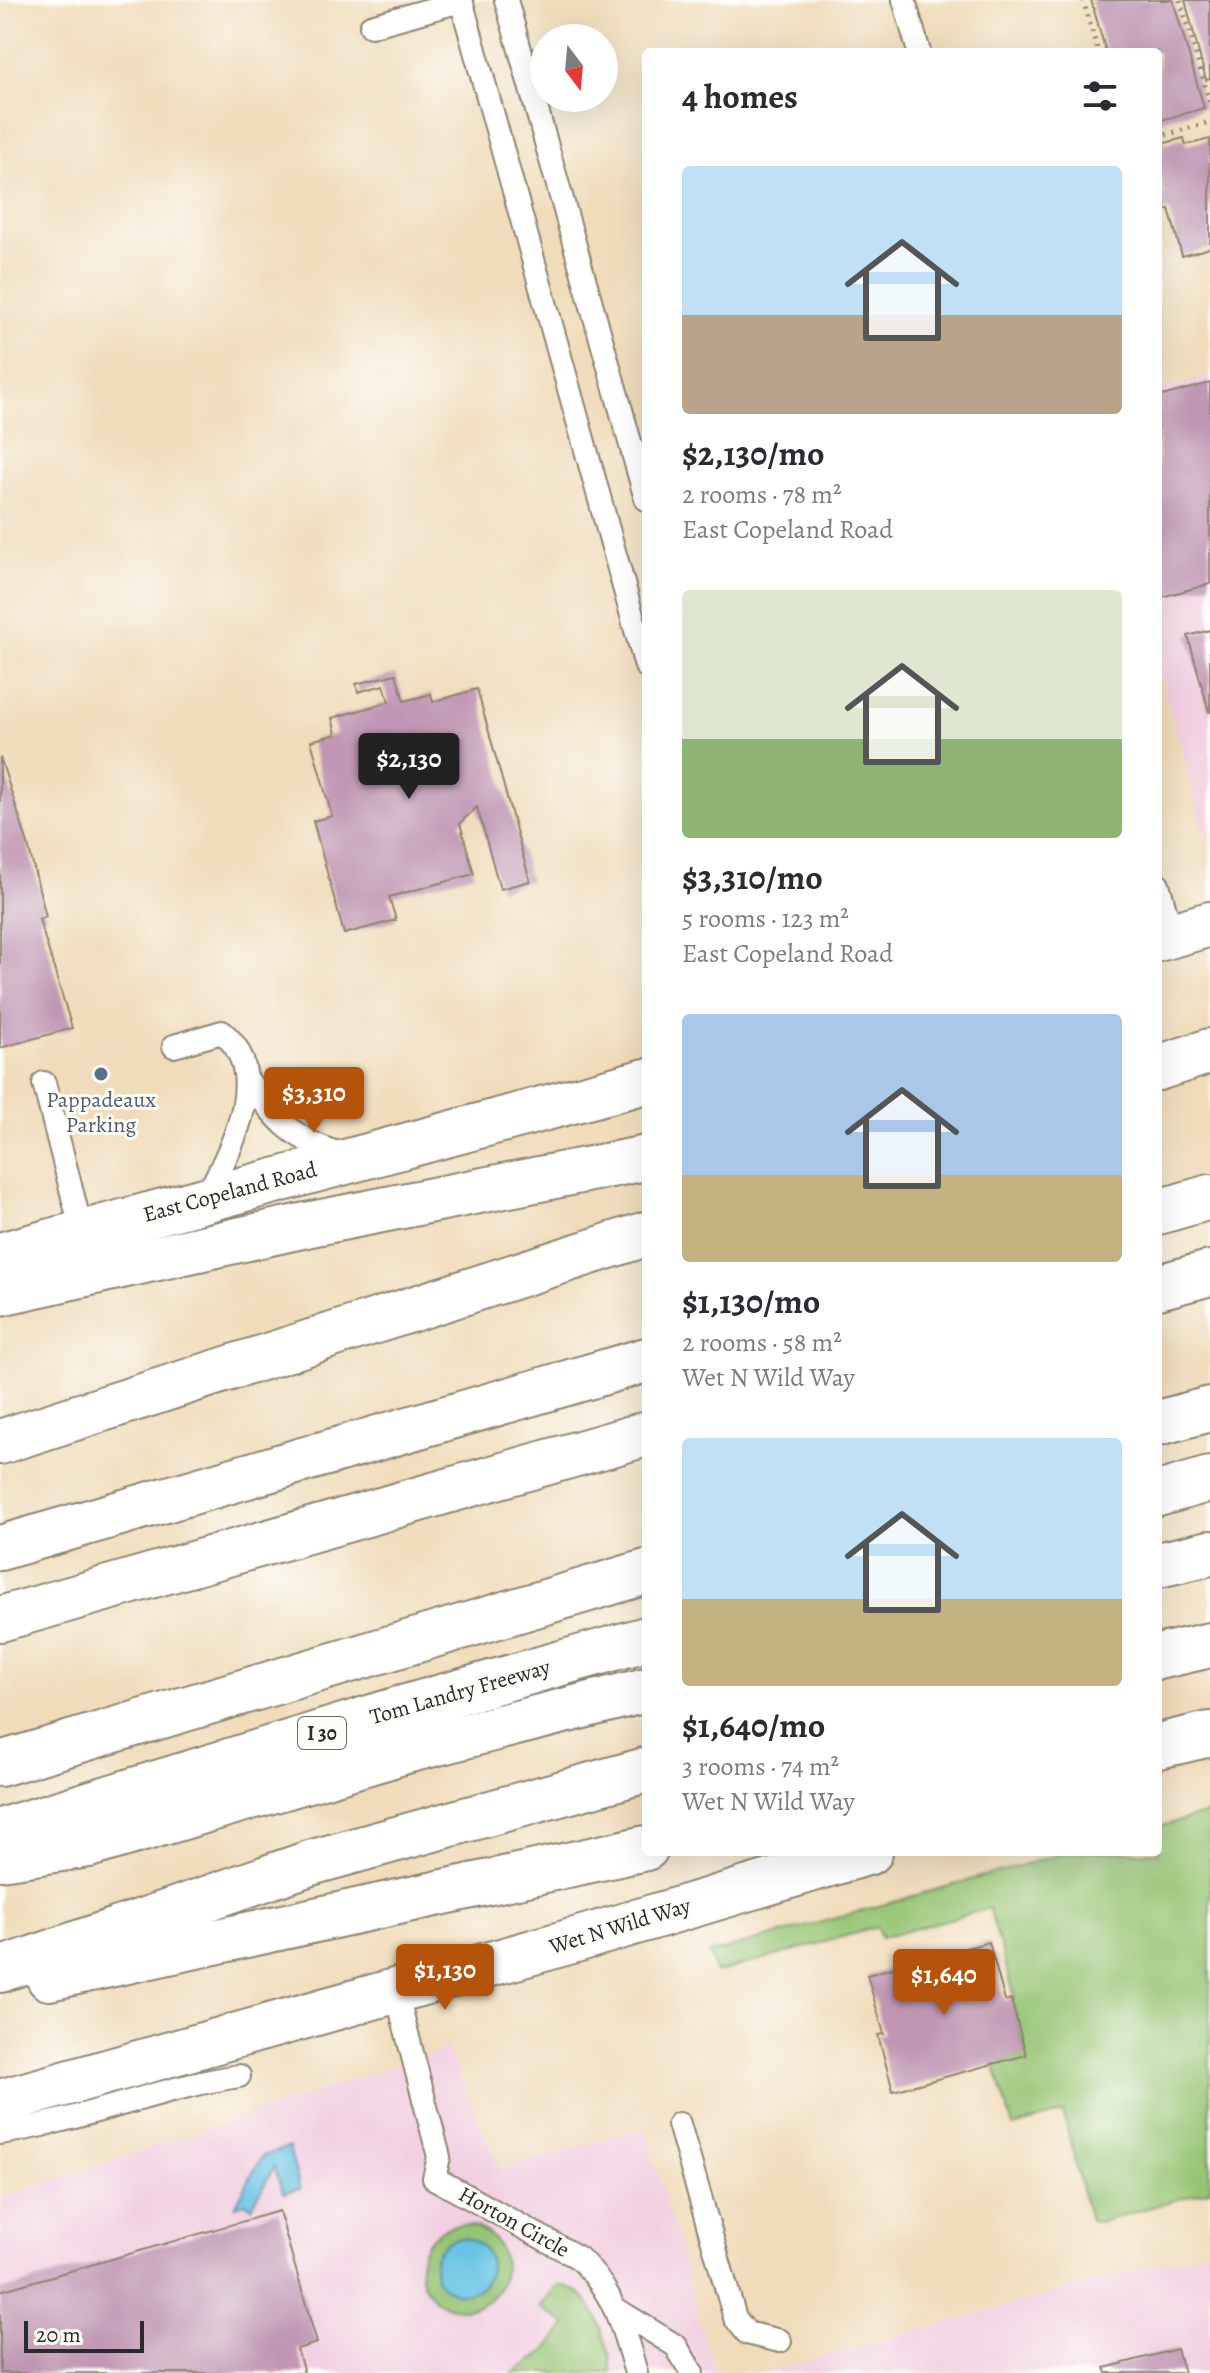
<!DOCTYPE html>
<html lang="en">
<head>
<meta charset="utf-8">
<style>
	body { margin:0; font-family:Alegreya,serif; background:#f7f7f7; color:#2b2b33; height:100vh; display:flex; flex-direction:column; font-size:30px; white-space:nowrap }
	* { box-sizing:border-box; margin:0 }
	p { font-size:26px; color:#7c7c81 }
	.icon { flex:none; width:44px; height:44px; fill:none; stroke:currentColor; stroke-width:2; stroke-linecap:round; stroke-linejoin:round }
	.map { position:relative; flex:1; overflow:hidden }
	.drawer { position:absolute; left:642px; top:48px; width:520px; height:1808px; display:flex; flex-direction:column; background:#fff; border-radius:8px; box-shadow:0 8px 32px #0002 }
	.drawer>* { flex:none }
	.needle { width:52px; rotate:164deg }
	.buttons { position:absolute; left:530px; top:24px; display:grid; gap:16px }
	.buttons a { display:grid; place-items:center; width:88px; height:88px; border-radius:50%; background:#fff; box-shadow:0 8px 32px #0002; font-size:40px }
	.scale { position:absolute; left:24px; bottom:20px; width:120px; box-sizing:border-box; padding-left:8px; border:4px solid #2b2b2b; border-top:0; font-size:22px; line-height:28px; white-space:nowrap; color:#2b2b2b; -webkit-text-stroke:6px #fdfcf7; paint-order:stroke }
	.price { position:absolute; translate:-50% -68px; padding:0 18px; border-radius:8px; background:#b45309; color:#fff; font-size:26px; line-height:52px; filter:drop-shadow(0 2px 4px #0008) }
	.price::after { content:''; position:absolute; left:50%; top:48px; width:24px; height:18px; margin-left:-12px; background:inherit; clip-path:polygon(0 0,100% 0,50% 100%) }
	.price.selected { background:#222; color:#fff }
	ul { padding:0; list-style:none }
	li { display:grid; align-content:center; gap:16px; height:424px; padding:0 40px }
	li span { display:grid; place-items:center; height:248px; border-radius:8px; color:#555 }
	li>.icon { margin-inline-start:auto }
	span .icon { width:144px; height:144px; fill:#fffc; stroke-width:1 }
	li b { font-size:34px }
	h2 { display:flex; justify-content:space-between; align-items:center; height:96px; padding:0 40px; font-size:34px }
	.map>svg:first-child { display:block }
	.built { fill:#f2cfe1 }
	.green { fill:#95c473; stroke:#60784f; stroke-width:2 }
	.water { fill:#66c3e4; stroke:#487788; stroke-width:2 }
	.building { fill:#c096b4 }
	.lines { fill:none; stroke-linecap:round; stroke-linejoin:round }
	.lane-casing { stroke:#8e8472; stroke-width:26 }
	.secondary-casing { stroke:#8e8472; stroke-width:48 }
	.highway-casing { stroke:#8e8472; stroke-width:48 }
	.path { stroke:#8e8472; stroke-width:5; stroke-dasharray:2 6; stroke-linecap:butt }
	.lane { stroke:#fff; stroke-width:22 }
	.secondary { stroke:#fff; stroke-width:44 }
	.highway { stroke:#fff; stroke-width:44 }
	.service-dot { fill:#5c6f8a; stroke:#fdfcf7; stroke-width:3 }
	.labels { text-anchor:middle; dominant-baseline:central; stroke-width:6; stroke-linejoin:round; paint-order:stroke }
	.shield { fill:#fdfcf7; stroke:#6a6a68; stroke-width:2 }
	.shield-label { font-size:20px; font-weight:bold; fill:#2b2b2b }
	.service-label { font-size:22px; fill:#4e5e75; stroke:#fdfcf7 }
	.street-label { font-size:22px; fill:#2b2b2b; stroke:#fdfcf7 }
</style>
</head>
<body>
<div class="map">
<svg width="1210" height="2373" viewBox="0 0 1210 2373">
	<rect width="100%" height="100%" fill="#fdfcf7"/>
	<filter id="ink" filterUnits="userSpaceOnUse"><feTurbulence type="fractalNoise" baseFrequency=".0125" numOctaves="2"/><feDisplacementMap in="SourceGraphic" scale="16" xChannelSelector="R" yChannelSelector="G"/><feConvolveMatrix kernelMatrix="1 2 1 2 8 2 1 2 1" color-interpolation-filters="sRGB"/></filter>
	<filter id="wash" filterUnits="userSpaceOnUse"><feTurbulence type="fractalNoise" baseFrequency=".006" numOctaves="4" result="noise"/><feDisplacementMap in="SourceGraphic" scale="32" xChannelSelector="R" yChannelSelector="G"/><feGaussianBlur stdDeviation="1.8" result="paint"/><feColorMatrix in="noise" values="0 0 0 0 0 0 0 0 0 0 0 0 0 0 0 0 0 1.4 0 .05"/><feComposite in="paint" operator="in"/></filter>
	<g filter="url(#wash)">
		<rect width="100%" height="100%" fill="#f0dcba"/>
		<path class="built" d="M 1210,376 L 1210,836 L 1206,838 L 1158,664 L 1158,391 Z
			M 448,2048 L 500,2169 L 645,2128 L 715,2373 L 0,2373 L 0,2198 Z
			M 1210,2250 L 1210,2373 L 764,2373 Z"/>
		<path class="green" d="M 1210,1812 L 1210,2190 L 1100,2222 L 1090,2221 L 1063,2113 L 1013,2127 L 994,2063 L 1026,2054 L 1011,1999 L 1015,1997 L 989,1908 L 881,1938 L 877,1927 L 716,1973 L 709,1954 L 1068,1852 L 1158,1852 L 1158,1827 Z
			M420 2267a42 42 0 1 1 84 0a42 42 0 1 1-84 0Z
			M 556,2286 C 594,2282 609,2345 612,2373 L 513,2373 L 544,2353 L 567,2324 L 540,2307 Z"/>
		<path class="water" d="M 289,2147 L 300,2189 L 283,2193 L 274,2167 L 252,2207 L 246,2203 L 235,2206 L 262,2156 Z
			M434 2266a28 28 0 1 1 56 0a28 28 0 1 1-56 0Z"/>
		<g id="blocks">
			<path class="building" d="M 1091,0 L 1173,0 L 1204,108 L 1158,121 L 1158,52 L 1106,52 Z
				M 1185,0 L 1210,0 L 1210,79 L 1206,80 Z
				M 1184,138 L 1186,145 L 1210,139 L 1210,248 L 1182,256 L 1169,209 L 1158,212 L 1158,196 L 1164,194 L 1158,171 L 1158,145 Z
				M 1210,383 L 1210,584 L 1158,598 L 1158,397 Z
				M 1210,630 L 1210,712 L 1209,712 L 1188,636 Z
				M 396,674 L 404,701 L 431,694 L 433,702 L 477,689 L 530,881 L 500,889 L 477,807 L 460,823 L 474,874 L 389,897 L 396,920 L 344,934 L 313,821 L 332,816 L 311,741 L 336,734 L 332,718 L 389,702 L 384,685 L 358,692 L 356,684 Z
				M 0,757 L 27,841 L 46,917 L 39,919 L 72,1028 L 0,1048 Z
				M 989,1942 L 1005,2001 L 1011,1999 L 1026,2055 L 893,2091 L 878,2035 L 884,2034 L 867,1975 Z
				M 279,2211 L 317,2343 L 297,2349 L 304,2373 L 0,2373 L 0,2291 Z
				M 1177,2349 L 1184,2373 L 1107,2373 L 1105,2368 Z"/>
		</g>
	</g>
	<g filter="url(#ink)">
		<use href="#blocks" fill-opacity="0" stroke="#8e8472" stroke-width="2"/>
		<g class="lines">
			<g class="lane-casing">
				<path id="lane" d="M 461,0 L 646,666
					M 506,0 L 646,499
					M 904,0 L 919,52
					M 371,26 L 461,1
					M 1158,884 L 1172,935
					M 174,1046 L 222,1032 C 273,1074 230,1150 206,1198
					M 247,1079 C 276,1120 293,1140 343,1155
					M 44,1083 L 82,1232
					M 396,1991 L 439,2157 L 434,2178 L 579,2258 C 614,2292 623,2327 636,2373
					M 679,2124 L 735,2318 L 747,2333 L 780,2341
					M 0,2133 C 81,2121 158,2088 239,2076
					M 619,2311 L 676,2346 L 692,2373"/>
			</g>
			<g class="secondary-casing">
				<path id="secondary" d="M 1158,939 L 1210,924
					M 0,1255 L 646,1081
					M 0,2102 L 579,1939 L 870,1852"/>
			</g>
			<g class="highway-casing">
				<path id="highway" d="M 1158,1068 L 1210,1051
					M 1158,1212 L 1210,1197
					M 1158,1287 L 1210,1273
					M 0,1293 L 306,1225 L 646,1158
					M 1158,1423 L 1210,1409
					M 0,1442 L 646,1234
					M 1158,1494 L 1210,1479
					M 0,1548 L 646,1360
					M 1158,1565 L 1210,1553
					M 0,1619 L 646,1434
					M 1158,1657 L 1210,1645
					M 1158,1746 L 1210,1734
					M 0,1764 L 646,1572
					M 0,1831 L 399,1709 L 646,1639
					M 0,1858 L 89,1845 L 406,1751 L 646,1690
					M 0,1970 L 310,1863 L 646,1770
					M 49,1978 L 646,1848"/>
			</g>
			<path class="path" d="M 1083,0 L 1098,52
				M 1180,0 L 1210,103
				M 1158,137 L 1210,122"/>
			<use href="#lane" class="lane"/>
			<use href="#secondary" class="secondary"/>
			<use href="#highway" class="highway"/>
		</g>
	</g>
	<circle class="service-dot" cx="101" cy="1074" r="8"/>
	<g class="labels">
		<rect class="shield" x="298" y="1717" width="48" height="32" rx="6"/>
		<g class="shield-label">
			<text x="322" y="1733">I 30</text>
		</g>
		<g class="service-label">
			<text x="101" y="1100">Pappadeaux<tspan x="101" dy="25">Parking</tspan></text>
		</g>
		<g class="street-label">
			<text transform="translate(230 1192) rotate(-15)">East Copeland Road</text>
			<text transform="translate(460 1692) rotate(-16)">Tom Landry Freeway</text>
			<text transform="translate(620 1926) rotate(-17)">Wet N Wild Way</text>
			<text transform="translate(514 2222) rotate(29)">Horton Circle</text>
		</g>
	</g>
</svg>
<div class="buttons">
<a><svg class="needle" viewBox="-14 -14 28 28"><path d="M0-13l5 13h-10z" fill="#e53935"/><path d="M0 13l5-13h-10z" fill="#7c7c81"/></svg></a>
</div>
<div class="scale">20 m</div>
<b class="price selected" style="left:409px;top:801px">$2,130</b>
<b class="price" style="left:314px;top:1135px">$3,310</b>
<b class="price" style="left:445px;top:2012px">$1,130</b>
<b class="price" style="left:944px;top:2017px">$1,640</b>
<section class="drawer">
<h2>4 homes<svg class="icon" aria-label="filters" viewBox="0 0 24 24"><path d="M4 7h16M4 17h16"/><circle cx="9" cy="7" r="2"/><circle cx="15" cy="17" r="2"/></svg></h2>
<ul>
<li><span style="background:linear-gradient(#bfe0f5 60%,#b9a48a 0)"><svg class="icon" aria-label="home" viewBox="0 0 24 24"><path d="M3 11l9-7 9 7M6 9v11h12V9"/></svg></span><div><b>$2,130/mo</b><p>2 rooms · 78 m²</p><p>East Copeland Road</p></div></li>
<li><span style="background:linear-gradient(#dfe7d0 60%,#8fb573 0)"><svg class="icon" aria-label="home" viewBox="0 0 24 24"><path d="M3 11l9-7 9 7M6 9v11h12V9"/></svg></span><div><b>$3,310/mo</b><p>5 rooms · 123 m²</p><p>East Copeland Road</p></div></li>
<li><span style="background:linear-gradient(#a9c7e8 65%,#c2b280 0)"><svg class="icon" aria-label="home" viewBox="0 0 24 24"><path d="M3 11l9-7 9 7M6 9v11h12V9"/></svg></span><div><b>$1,130/mo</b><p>2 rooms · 58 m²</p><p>Wet N Wild Way</p></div></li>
<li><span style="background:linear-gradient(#bfe0f5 65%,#c2b280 0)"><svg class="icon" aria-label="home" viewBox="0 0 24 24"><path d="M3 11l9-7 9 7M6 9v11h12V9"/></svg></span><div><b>$1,640/mo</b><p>3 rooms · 74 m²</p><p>Wet N Wild Way</p></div></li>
</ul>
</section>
</div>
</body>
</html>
